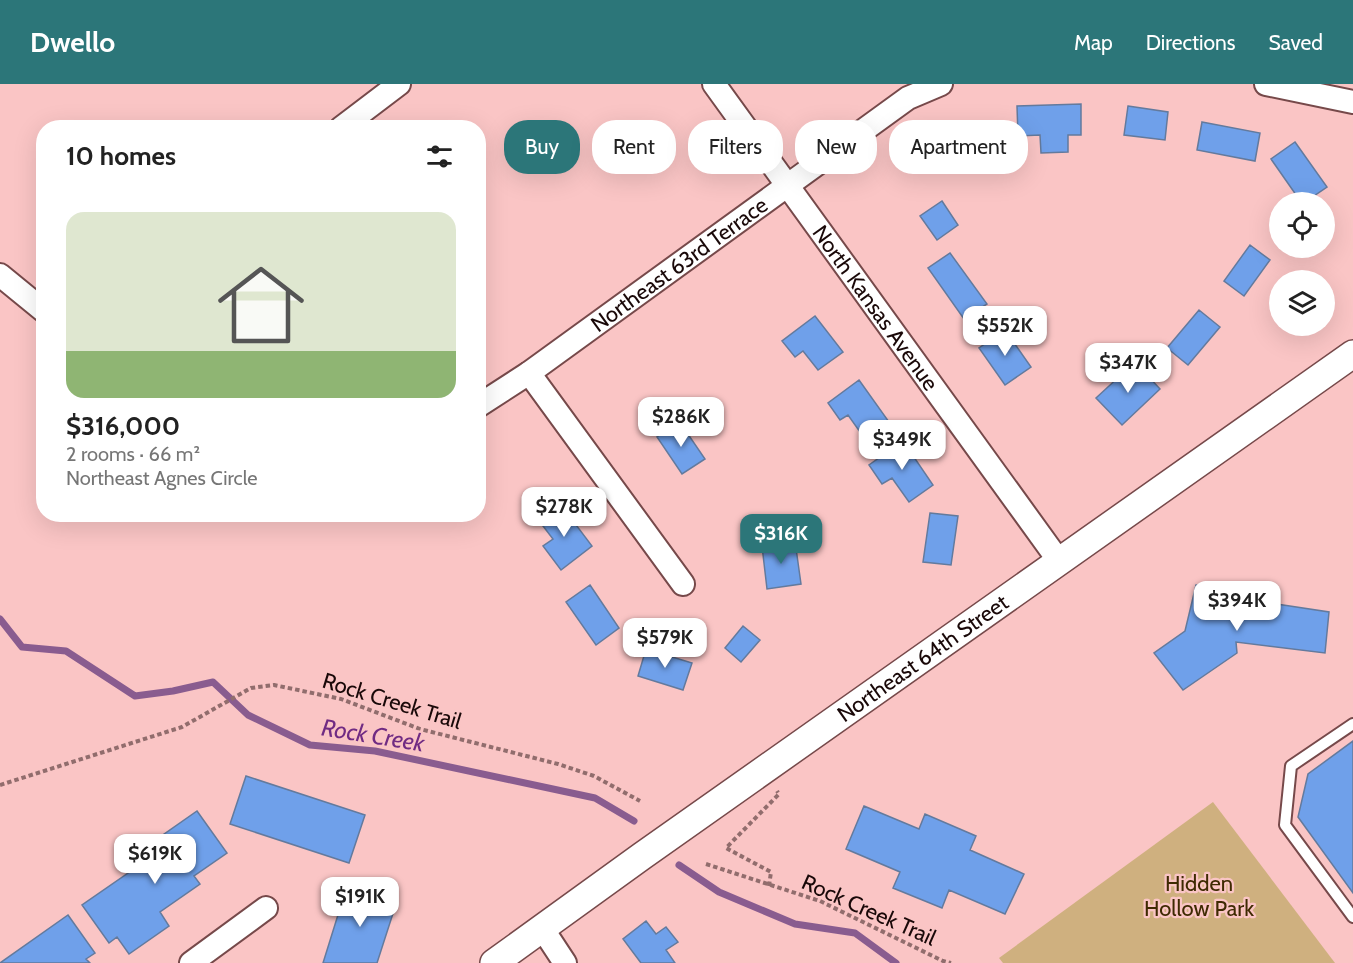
<!DOCTYPE html>
<html lang="en">
<head>
<meta charset="utf-8">
<style>
	body { margin:0; font-family:Cabin,sans-serif; background:#f6f6f6; color:#222; height:100vh; display:flex; flex-direction:column; font-size:22px; white-space:nowrap }
	* { box-sizing:border-box; margin:0 }
	p { font-size:20px; color:#767676 }
	.icon { flex:none; width:33px; height:33px; fill:none; stroke:currentColor; stroke-width:2; stroke-linecap:round; stroke-linejoin:round }
	.map { position:relative; flex:1; overflow:hidden }
	.drawer { position:absolute; left:36px; top:36px; width:450px; height:402px; display:flex; flex-direction:column; background:#fff; border-radius:24px; box-shadow:0 6px 24px #0002 }
	.drawer>* { flex:none }
	.guide { position:absolute; left:504px; top:36px; width:570px; height:54px; display:flex; gap:12px }
	.buttons { position:absolute; left:1269px; top:108px; display:grid; gap:12px }
	.buttons a { display:grid; place-items:center; width:66px; height:66px; border-radius:50%; background:#fff; box-shadow:0 6px 24px #0002; font-size:30px }
	.price { position:absolute; translate:-50% -51px; padding:0 14px; border-radius:12px; background:#fff; color:#222; font-size:20px; line-height:39px; filter:drop-shadow(0 2px 3px #0008) }
	.price::after { content:''; position:absolute; left:50%; top:36px; width:18px; height:14px; margin-left:-9px; background:inherit; clip-path:polygon(0 0,100% 0,50% 100%) }
	.price.selected { background:#2c7679; color:#fff }
	ul { padding:0; list-style:none }
	li { display:grid; align-content:center; gap:12px; height:318px; padding:0 30px }
	li+li { border-top:2px solid #e0e0e0 }
	li span { display:grid; place-items:center; height:186px; border-radius:18px; color:#555 }
	li>.icon { margin-inline-start:auto }
	span .icon { width:108px; height:108px; fill:#fffc; stroke-width:1 }
	li b { font-size:26px }
	h2 { display:flex; justify-content:space-between; align-items:center; height:72px; padding:0 30px; font-size:26px }
	.pill { padding:0 21px; border-radius:24px; background:#fff; box-shadow:0 6px 24px #0002; font-size:21px; line-height:54px }
	.pill.selected { background:#2c7679; color:#fff }
	header { display:flex; align-items:center; gap:36px; box-sizing:border-box; height:84px; padding:0 30px; background:#2c7679; color:#fff }
	header strong { font-size:28px }
	nav { display:flex; gap:33px; margin-inline-start:auto; font-size:21px }
	.map>svg:first-child { display:block }
	.green { fill:#cfb07f }
	.lines { fill:none; stroke-linecap:round; stroke-linejoin:round }
	.stream { stroke:#895c8f; stroke-width:7 }
	.building { fill:#6fa0ea; stroke:#637a9d; stroke-width:1.5 }
	.service-casing { stroke:#76494a; stroke-width:14 }
	.minor-casing { stroke:#76494a; stroke-width:26 }
	.tertiary-casing { stroke:#76494a; stroke-width:30 }
	.path { stroke:#916d6d; stroke-width:4; stroke-dasharray:4.5 3; stroke-linecap:butt }
	.service { stroke:#fff; stroke-width:10 }
	.minor { stroke:#fff; stroke-width:22 }
	.tertiary { stroke:#fff; stroke-width:27 }
	.labels { text-anchor:middle; dominant-baseline:central; stroke-width:4.5; stroke-linejoin:round; paint-order:stroke }
	.street-label { font-size:22px; fill:#190808; stroke:#fac5c5 }
	.park-label { font-size:22px; fill:#3e2a02; stroke:#fac5c5 }
	.water-label { font-size:24px; font-style:italic; fill:#702b83; stroke:#fac5c5 }
</style>
</head>
<body>
<header>
<strong>Dwello</strong>
<nav><a>Map</a><a>Directions</a><a>Saved</a></nav>
</header>
<div class="map">
<svg width="1353" height="879" viewBox="0 0 1353 879">
	<rect width="100%" height="100%" fill="#fac5c5"/>
	<path class="green" d="M 1213,718 L 1335,879 L 1003,879 L 999,874 Z"/>
	<g class="lines">
		<path class="stream" d="M 0,535 L 22,563 L 66,567 L 135,612 L 173,607 L 213,598 L 248,631 L 310,661 L 375,667 L 595,714 L 634,737
			M 679,781 L 719,808 L 795,840 L 855,849 L 896,879"/>
	</g>
	<path class="building" d="M 1081,20 L 1081,51 L 1068,51 L 1068,68 L 1041,69 L 1040,51 L 1018,52 L 1017,22 Z
		M 1128,22 L 1168,28 L 1165,56 L 1124,51 Z
		M 1202,38 L 1260,49 L 1255,77 L 1197,66 Z
		M 1295,58 L 1327,103 L 1305,118 L 1301,118 L 1271,75 Z
		M 942,117 L 958,141 L 937,156 L 920,132 Z
		M 1250,161 L 1270,176 L 1244,212 L 1224,197 Z
		M 950,169 L 987,220 L 964,235 L 928,184 Z
		M 1199,226 L 1220,243 L 1188,281 L 1167,264 Z
		M 815,232 L 843,268 L 818,286 L 803,267 L 795,273 L 782,257 Z
		M 1005,246 L 1031,283 L 1005,301 L 979,264 Z
		M 1135,278 L 1160,305 L 1122,341 L 1096,314 Z
		M 859,296 L 889,338 L 865,355 L 848,331 L 840,336 L 828,319 Z
		M 679,337 L 705,375 L 682,390 L 657,353 Z
		M 903,357 L 933,401 L 909,418 L 892,394 L 882,400 L 869,381 Z
		M 561,421 L 592,462 L 561,486 L 543,462 L 553,455 L 540,438 Z
		M 930,429 L 958,432 L 951,481 L 923,478 Z
		M 795,457 L 801,500 L 767,505 L 762,462 Z
		M 590,501 L 619,544 L 596,561 L 566,518 Z
		M 1196,501 L 1244,509 L 1244,515 L 1329,528 L 1325,569 L 1236,558 L 1237,569 L 1183,606 L 1154,569 L 1185,547 Z
		M 743,542 L 760,556 L 741,578 L 725,564 Z
		M 646,565 L 692,579 L 683,606 L 638,592 Z
		M 1353,657 L 1353,809 L 1298,733 L 1308,690 Z
		M 246,692 L 365,731 L 349,779 L 230,740 Z
		M 864,722 L 919,745 L 925,730 L 976,752 L 970,766 L 1024,790 L 1005,830 L 949,806 L 942,824 L 893,804 L 900,788 L 846,765 Z
		M 197,727 L 227,769 L 194,792 L 200,800 L 160,828 L 169,842 L 129,870 L 117,853 L 109,859 L 82,821 L 167,762 L 160,753 Z
		M 347,802 L 397,817 L 377,879 L 323,879 Z
		M 68,831 L 95,869 L 86,875 L 90,879 L 0,879 Z
		M 646,837 L 656,850 L 666,843 L 678,858 L 666,866 L 675,879 L 641,879 L 623,855 Z"/>
	<g class="lines">
		<g class="service-casing">
			<path id="service" d="M 1353,640 L 1291,682 L 1285,741 L 1353,833"/>
		</g>
		<g class="minor-casing">
			<g id="minor">
				<path id="s1" d="M 714,0 L 1059,477"/>
				<path d="M 1266,0 L 1353,18"/>
				<path d="M 341,44 L 399,0"/>
				<path d="M 0,191 L 44,227"/>
				<path d="M 529,289 L 683,500"/>
				<path id="s2" d="M 478,322 L 529,289 L 908,14 L 941,0"/>
				<path d="M 542,844 L 565,879"/>
				<path d="M 191,879 L 266,824"/>
			</g>
		</g>
		<g class="tertiary-casing">
			<g id="tertiary">
				<path id="s3" d="M 494,879 L 642,772 L 1353,270"/>
			</g>
		</g>
		<path class="path" d="M 0,701 L 182,643 L 251,604 L 274,601 L 341,615 L 420,645 L 558,680 L 594,692 L 640,717
			M 706,780 L 820,817 L 943,877 L 951,879
			M 769,802 L 771,788 L 726,764 L 779,710 L 777,707"/>
		<use href="#service" class="service"/>
		<use href="#minor" class="minor"/>
		<use href="#tertiary" class="tertiary"/>
	</g>
	<g class="labels">
		<g class="street-label">
			<text stroke="none"><textPath href="#s2" startOffset="246">Northeast 63rd Terrace</textPath></text>
			<text stroke="none"><textPath href="#s1" startOffset="276">North Kansas Avenue</textPath></text>
			<text stroke="none"><textPath href="#s3" startOffset="526">Northeast 64th Street</textPath></text>
			<text transform="translate(392 617) rotate(17)">Rock Creek Trail</text>
			<text transform="translate(869 826) rotate(24)">Rock Creek Trail</text>
		</g>
		<g class="park-label">
			<text x="1199" y="799">Hidden<tspan x="1199" dy="25">Hollow Park</tspan></text>
		</g>
		<g class="water-label">
			<text transform="translate(373 651) rotate(9)">Rock Creek</text>
		</g>
	</g>
</svg>
<div class="buttons">
<a><svg class="icon" aria-label="locate" viewBox="0 0 24 24"><circle cx="12" cy="12" r="6"/><path d="M12 2v4M12 18v4M2 12h4M18 12h4"/></svg></a>
<a><svg class="icon" aria-label="layers" viewBox="0 0 24 24"><path d="M12 4l9 5-9 5-9-5zM3 14l9 5 9-5"/></svg></a>
</div>
<b class="price" style="left:1005px;top:273px">$552K</b>
<b class="price" style="left:1128px;top:310px">$347K</b>
<b class="price" style="left:681px;top:364px">$286K</b>
<b class="price" style="left:902px;top:387px">$349K</b>
<b class="price" style="left:564px;top:454px">$278K</b>
<b class="price selected" style="left:781px;top:481px">$316K</b>
<b class="price" style="left:1237px;top:548px">$394K</b>
<b class="price" style="left:665px;top:585px">$579K</b>
<b class="price" style="left:155px;top:801px">$619K</b>
<b class="price" style="left:360px;top:844px">$191K</b>
<div class="guide">
<a class="pill selected">Buy</a>
<a class="pill">Rent</a>
<a class="pill">Filters</a>
<a class="pill">New</a>
<a class="pill">Apartment</a>
</div>
<section class="drawer">
<h2>10 homes<svg class="icon" aria-label="filters" viewBox="0 0 24 24"><path d="M4 7h16M4 17h16"/><circle cx="9" cy="7" r="2"/><circle cx="15" cy="17" r="2"/></svg></h2>
<ul>
<li><span style="background:linear-gradient(#dfe7d0 75%,#8fb573 0)"><svg class="icon" aria-label="home" viewBox="0 0 24 24"><path d="M3 11l9-7 9 7M6 9v11h12V9"/></svg></span><div><b>$316,000</b><p>2 rooms · 66 m²</p><p>Northeast Agnes Circle</p></div></li>
</ul>
</section>
</div>
</body>
</html>
